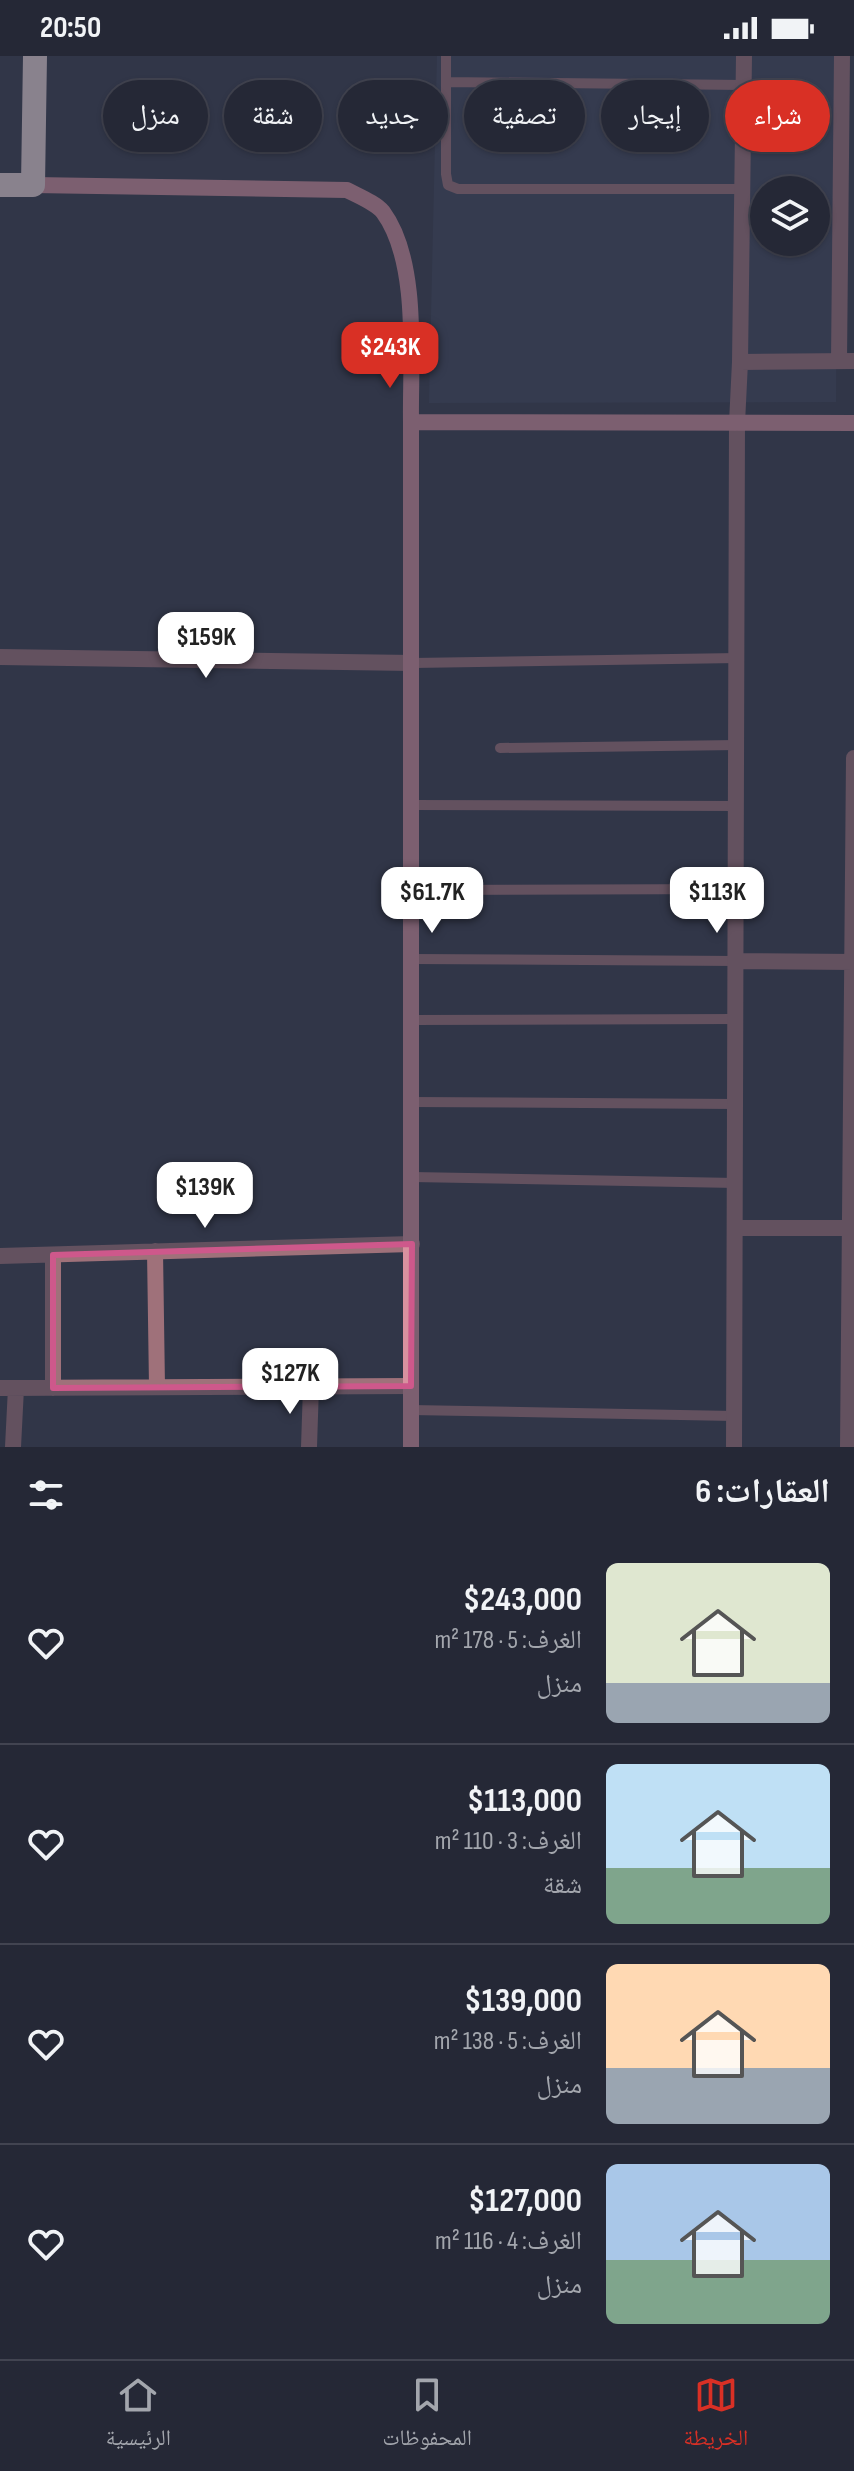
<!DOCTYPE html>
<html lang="ar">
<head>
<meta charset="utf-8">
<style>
	body { margin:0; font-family:"Sofia Sans Condensed","Noto Naskh Arabic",sans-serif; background:#313442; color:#f1f3f6; direction:rtl; height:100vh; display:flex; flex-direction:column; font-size:30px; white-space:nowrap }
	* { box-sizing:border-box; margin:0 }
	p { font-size:26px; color:#a3a6ad }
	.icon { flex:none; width:44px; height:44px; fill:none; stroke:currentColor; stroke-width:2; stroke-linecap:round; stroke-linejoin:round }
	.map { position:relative; height:1391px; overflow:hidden; direction:ltr }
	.details { display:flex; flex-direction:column; background:#252836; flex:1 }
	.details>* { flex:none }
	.top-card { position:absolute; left:24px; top:24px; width:806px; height:72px; direction:rtl; display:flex; gap:16px }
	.controls { position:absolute; left:750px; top:120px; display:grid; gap:16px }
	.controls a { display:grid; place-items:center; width:80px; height:80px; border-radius:50%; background:#252836; box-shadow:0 2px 6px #0004,0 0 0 2px #424451; font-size:40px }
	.price { position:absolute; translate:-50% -68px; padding:0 18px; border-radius:16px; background:#fff; color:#222; font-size:26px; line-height:52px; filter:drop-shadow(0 2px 4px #0008) }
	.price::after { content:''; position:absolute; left:50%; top:48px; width:24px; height:18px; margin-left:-12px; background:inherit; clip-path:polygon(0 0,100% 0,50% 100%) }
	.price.selected { background:#d93025; color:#fff }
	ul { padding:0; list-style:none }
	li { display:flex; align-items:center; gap:24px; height:200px; padding:0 24px }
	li+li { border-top:2px solid #424451 }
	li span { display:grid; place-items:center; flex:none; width:224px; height:160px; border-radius:12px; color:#555 }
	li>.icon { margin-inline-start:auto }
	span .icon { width:96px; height:96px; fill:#fffc; stroke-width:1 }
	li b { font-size:34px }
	h2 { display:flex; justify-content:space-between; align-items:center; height:96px; padding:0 24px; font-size:34px }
	.pill { padding:0 28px; border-radius:36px; background:#252836; box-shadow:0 2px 6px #0004,0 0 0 2px #424451; font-size:28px; line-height:72px }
	.pill.selected { background:#d93025; color:#fff }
	.status { display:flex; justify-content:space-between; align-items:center; height:56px; padding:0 40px; background:#252836; direction:ltr }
	.status svg { height:22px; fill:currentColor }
	.dock { display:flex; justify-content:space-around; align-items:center; height:112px; border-top:2px solid #424451; background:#252836; font-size:22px; color:#a3a6ad }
	.dock a { display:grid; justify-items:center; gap:4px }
	.dock .selected { color:#d93025 }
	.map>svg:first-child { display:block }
	.built { fill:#3a4157; fill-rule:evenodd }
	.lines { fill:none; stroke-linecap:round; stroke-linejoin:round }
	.lane { stroke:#9f717a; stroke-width:10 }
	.street { stroke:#9f717a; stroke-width:16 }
	.secondary { stroke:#d8919f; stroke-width:16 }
	.highway { stroke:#f4dde0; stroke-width:24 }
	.marked { fill:none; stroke:#ce588b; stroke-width:6; stroke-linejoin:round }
</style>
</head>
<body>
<div class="status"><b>20:50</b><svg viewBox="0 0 49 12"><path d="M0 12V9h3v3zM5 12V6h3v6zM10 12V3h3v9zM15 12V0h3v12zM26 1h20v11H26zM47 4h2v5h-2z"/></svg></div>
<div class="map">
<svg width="854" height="1391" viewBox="0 0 854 1391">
	<rect width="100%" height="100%" fill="#313648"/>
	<path class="built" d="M 437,0 L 838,0 L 836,346 L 429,347 ZM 764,134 L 816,134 L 816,186 L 764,186 Z"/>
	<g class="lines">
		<path class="lane" d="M 446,0 L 446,118 L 448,129 L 458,133 L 742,133
			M 446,26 L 744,29
			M 413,607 L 738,602
			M 500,692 L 738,689
			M 412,749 L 738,750
			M 412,834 L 737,833
			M 412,903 L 737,905
			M 412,964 L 736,963
			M 412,1046 L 736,1048
			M 412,1121 L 736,1127
			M 411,1354 L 734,1360"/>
		<path class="street" d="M 839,305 L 842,0
			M 740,306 L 854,305
			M 0,601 L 413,607
			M 737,905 L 854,906
			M 735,1172 L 854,1172
			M 155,1195 L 157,1331
			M 53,1199 L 53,1332
			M 0,1200 L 412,1188
			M 0,1332 L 411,1330
			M 13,1391 L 16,1332
			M 309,1391 L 311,1330
			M 734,1391 L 737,367 L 740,306 L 744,0
			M 848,1391 L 854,702"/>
		<path class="secondary" d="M 33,129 L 347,134 C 358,140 376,147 383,156 C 420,206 410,306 411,366 L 854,367
			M 411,366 L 411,1391"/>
		<path class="highway" d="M 0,129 L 33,129 L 35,0"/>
	</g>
	<path d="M0 0H854V1391H0ZM 412,1188 L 411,1330 L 53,1332 L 53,1199 Z" fill="#313648" fill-opacity=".55" fill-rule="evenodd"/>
	<path class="marked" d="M 412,1188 L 411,1330 L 53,1332 L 53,1199 Z"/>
</svg>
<div class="controls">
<a><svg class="icon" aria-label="layers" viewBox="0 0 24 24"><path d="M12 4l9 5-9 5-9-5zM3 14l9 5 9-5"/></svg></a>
</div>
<b class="price selected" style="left:390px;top:334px">$243K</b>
<b class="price" style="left:206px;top:624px">$159K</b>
<b class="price" style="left:432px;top:879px">$61.7K</b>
<b class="price" style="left:717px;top:879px">$113K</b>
<b class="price" style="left:205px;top:1174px">$139K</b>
<b class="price" style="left:290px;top:1360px">$127K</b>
<div class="top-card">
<a class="pill selected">شراء</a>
<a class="pill">إيجار</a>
<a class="pill">تصفية</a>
<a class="pill">جديد</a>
<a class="pill">شقة</a>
<a class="pill">منزل</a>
</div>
</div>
<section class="details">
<h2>العقارات: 6<svg class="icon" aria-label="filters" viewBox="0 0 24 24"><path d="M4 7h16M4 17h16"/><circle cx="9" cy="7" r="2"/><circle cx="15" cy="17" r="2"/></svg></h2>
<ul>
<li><span style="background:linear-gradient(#dfe7d0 75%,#9aa5b1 0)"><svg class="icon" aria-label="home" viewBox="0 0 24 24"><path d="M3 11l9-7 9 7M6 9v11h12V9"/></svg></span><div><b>$243,000</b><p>الغرف: 5 · 178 m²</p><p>منزل</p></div><svg class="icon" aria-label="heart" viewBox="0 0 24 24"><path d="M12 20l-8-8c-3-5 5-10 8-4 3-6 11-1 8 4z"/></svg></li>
<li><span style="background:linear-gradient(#bfe0f5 65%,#7fa58c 0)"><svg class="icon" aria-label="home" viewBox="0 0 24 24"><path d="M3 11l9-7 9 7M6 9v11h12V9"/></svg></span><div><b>$113,000</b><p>الغرف: 3 · 110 m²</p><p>شقة</p></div><svg class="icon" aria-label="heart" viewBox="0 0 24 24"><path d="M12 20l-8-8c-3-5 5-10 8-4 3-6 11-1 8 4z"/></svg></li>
<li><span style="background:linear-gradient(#ffd9b3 65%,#9aa5b1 0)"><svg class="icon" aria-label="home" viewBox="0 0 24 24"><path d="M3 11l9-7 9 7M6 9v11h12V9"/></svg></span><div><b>$139,000</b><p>الغرف: 5 · 138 m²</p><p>منزل</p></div><svg class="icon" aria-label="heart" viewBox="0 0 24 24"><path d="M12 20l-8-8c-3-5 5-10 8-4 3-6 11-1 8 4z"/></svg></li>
<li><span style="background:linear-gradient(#a9c7e8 60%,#7fa58c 0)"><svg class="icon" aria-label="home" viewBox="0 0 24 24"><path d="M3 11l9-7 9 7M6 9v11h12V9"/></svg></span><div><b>$127,000</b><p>الغرف: 4 · 116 m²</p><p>منزل</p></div><svg class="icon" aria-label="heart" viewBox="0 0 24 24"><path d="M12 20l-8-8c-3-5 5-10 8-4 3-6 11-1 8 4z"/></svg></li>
</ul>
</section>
<nav class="dock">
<a class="selected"><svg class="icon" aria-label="map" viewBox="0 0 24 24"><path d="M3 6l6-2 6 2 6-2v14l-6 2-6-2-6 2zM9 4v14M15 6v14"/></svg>الخريطة</a>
<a><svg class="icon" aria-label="saved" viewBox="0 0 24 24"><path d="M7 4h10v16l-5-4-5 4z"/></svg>المحفوظات</a>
<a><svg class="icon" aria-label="home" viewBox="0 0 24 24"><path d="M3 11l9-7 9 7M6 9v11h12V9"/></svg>الرئيسية</a>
</nav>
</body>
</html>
